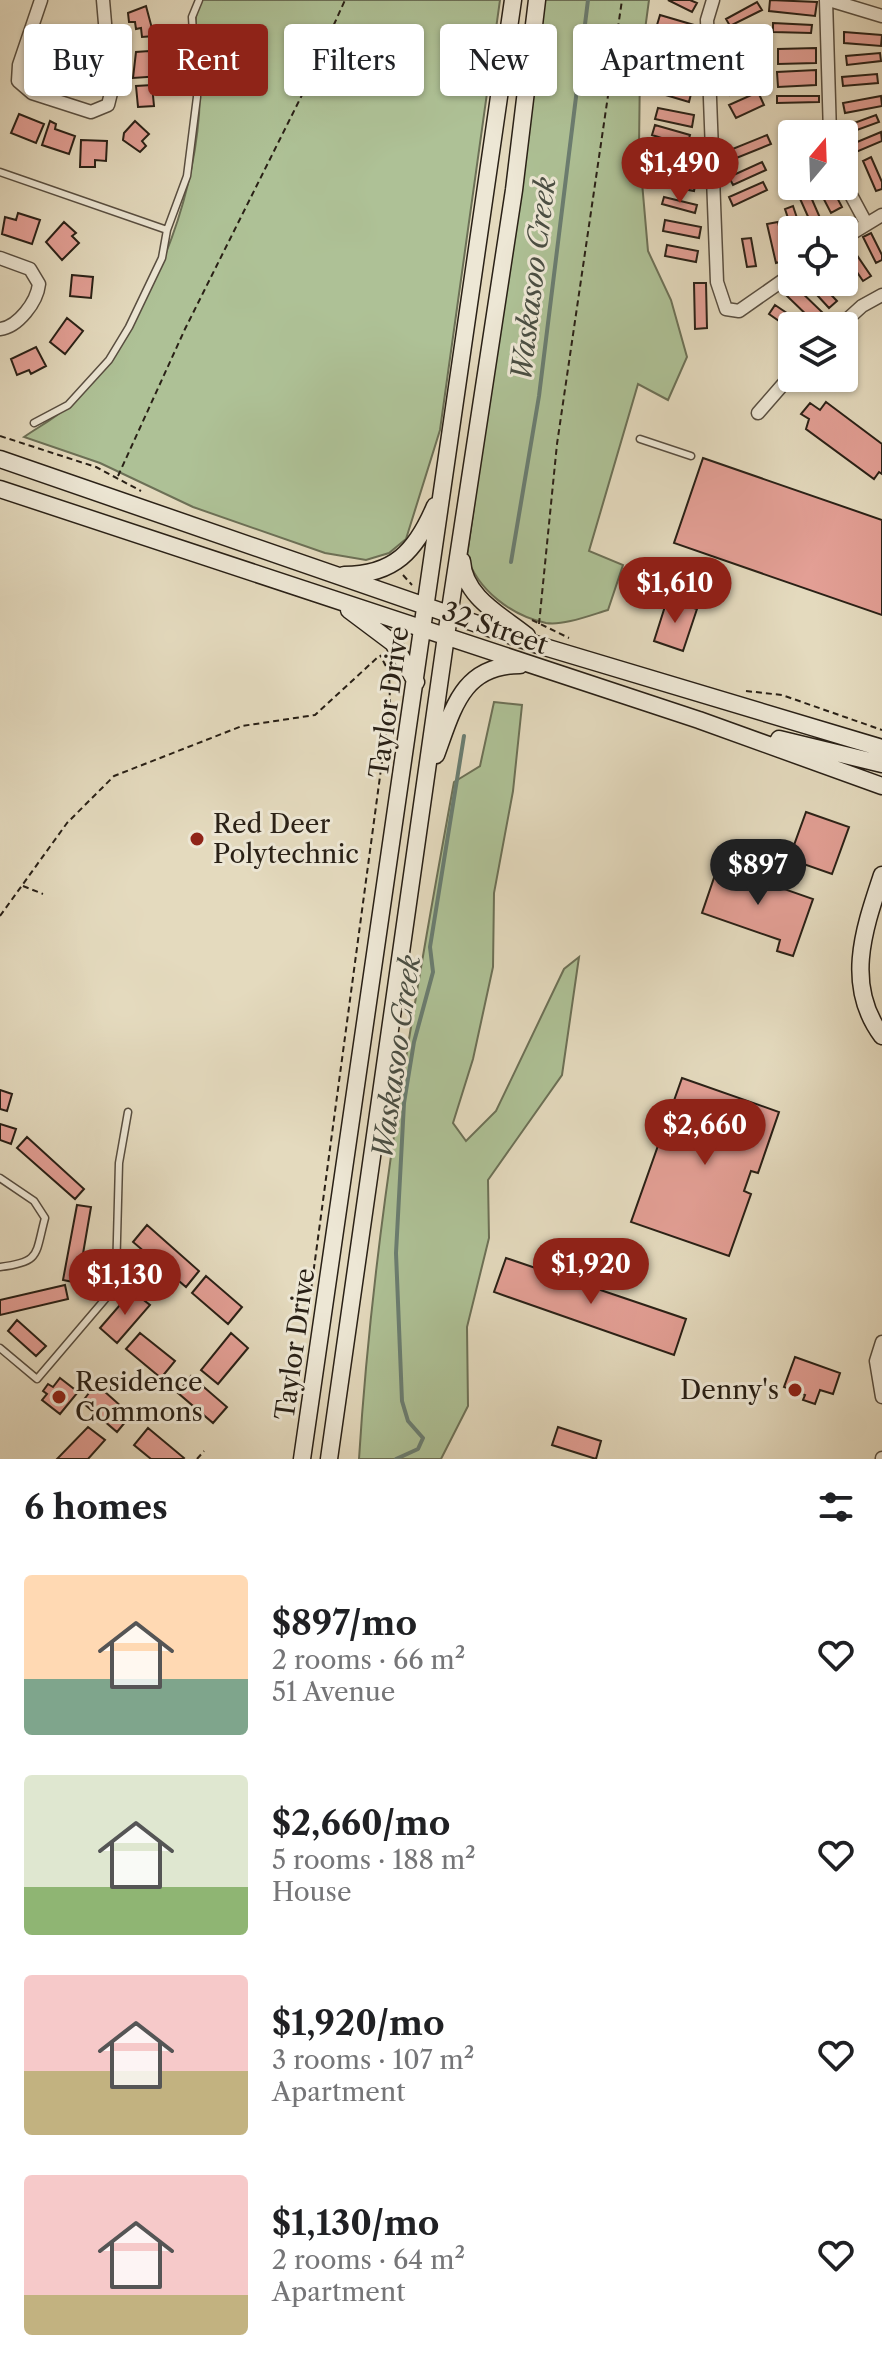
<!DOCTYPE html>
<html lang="en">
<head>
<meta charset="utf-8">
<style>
	body { margin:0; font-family:"Libre Caslon Text",serif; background:#f6f6f6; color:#202124; height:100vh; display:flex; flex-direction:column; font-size:30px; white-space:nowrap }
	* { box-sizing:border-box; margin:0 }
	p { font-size:26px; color:#757577 }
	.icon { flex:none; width:44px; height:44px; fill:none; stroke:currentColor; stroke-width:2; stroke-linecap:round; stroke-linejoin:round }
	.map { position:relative; height:1459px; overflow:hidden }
	.drawer { display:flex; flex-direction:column; background:#fff; flex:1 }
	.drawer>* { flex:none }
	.guide { position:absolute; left:24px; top:24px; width:834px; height:72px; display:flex; gap:16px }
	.needle { width:52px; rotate:19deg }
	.buttons { position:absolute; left:778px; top:120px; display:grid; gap:16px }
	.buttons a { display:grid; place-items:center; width:80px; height:80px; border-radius:8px; background:#fff; box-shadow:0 2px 6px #0004; font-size:40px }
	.price { position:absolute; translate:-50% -68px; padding:0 18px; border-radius:28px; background:#8f2418; color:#fff; font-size:26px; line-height:52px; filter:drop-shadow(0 2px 4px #0008) }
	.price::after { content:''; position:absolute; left:50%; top:48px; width:24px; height:18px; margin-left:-12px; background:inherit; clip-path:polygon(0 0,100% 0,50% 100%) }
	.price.current { background:#222; color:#fff }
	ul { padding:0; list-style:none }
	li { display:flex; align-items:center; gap:24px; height:200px; padding:0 24px }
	li span { display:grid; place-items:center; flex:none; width:224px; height:160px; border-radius:8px; color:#555 }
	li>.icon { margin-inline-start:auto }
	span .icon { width:96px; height:96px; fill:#fffc; stroke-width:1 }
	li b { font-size:34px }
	h2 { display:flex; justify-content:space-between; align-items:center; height:96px; padding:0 24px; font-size:34px }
	.pill { padding:0 28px; border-radius:8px; background:#fff; box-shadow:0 2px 6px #0004; font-size:28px; line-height:72px }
	.pill.current { background:#8f2418; color:#fff }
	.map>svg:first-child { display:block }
	.green { fill:#aec196; stroke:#6c7056; stroke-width:2 }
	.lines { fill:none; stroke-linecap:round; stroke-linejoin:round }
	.stream { stroke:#6a7d71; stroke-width:4 }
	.building { fill:#e39f95; stroke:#292016; stroke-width:2 }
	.lane-casing { stroke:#584e40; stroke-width:9 }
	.street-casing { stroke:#584e40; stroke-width:15 }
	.secondary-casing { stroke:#292016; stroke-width:19 }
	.path { stroke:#292016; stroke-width:2; stroke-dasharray:6 4; stroke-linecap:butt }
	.lane { stroke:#ede7d5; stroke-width:6 }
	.street { stroke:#ede7d5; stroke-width:12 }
	.secondary { stroke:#ede7d5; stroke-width:16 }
	.poi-dot { fill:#8f2418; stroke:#ede7d5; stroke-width:3 }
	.labels { text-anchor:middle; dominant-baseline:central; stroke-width:6; stroke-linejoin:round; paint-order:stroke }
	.street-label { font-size:26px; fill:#292016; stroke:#ede7d5 }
	.poi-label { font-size:26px; fill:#292016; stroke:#ede7d5; text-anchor:start }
	.water-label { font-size:28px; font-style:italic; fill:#4a4e43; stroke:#ede7d5 }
</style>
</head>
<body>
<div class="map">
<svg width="882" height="1459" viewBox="0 0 882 1459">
	<rect width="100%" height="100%" fill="#e4dabe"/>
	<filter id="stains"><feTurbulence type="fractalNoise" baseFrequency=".0025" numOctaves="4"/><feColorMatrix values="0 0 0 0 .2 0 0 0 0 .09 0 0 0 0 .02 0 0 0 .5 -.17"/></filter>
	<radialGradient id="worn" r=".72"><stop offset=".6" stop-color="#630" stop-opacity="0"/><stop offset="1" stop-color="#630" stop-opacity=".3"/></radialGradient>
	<path class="green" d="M 199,0 L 500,0 L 440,430 L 406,539 L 389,553 L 366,560 L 325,553 L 193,507 L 100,463 L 24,437 C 38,427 56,418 69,405 C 142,335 191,215 199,115 C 202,76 189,39 199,0 Z
		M 545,0 L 649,0 L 640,67 L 639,148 L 648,251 L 671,300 L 687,357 L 668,400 L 638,384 L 589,551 L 623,565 L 608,610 C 591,615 563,626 546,623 C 512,616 477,590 467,556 Z
		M 494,702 L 522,705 L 513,791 L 494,893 L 493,967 L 473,1059 L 453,1123 L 466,1141 L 496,1111 L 564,969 L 579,957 L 562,1075 L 488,1180 L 489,1238 L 467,1327 L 468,1406 L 441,1459 L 359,1459 C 373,1232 413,1006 454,782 L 480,766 Z"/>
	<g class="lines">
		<path class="stream" d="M 511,562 L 539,396 L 588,0
			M 396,1459 L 418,1449 L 423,1438 L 408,1421 L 402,1401 L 396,1253 L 404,1103 L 414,1042 L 433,972 L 430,947 L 464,736"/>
	</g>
	<path class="building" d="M 668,0 L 690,0 L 697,3 L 692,12 Z
		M 770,0 L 817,2 L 815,16 L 769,11 Z
		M 757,2 L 762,10 L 730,26 L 726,19 Z
		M 146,6 L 154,36 L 142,37 L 141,28 L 136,29 L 135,22 L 129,22 L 128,13 Z
		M 660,15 L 694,25 L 690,35 L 657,25 Z
		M 773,23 L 812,25 L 811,33 L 773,32 Z
		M 758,28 L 760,36 L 724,47 L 722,39 Z
		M 844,32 L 882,35 L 881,46 L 844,43 Z
		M 663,38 L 694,45 L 692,54 L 660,47 Z
		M 757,48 L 761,56 L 727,72 L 723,64 Z
		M 816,48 L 816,63 L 778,64 L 778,49 Z
		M 149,51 L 149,61 L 160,60 L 161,76 L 133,78 L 136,52 Z
		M 880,53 L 881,61 L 847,65 L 846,56 Z
		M 658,61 L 699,67 L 697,79 L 656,73 Z
		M 768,70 L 771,80 L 730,95 L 726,85 Z
		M 816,70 L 816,85 L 778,87 L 777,72 Z
		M 877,74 L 878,83 L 843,86 L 842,77 Z
		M 663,82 L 692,90 L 689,102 L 659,93 Z
		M 152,85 L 154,106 L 138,107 L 136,86 Z
		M 758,92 L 764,105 L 736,118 L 729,105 Z
		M 777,96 L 819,96 L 819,102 L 777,103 Z
		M 881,96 L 882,106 L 845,113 L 843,103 Z
		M 658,108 L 694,115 L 692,127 L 655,119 Z
		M 19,114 L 44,124 L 36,143 L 11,133 Z
		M 876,115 L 879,122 L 846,134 L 843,127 Z
		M 50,121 L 56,124 L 55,129 L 75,136 L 69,154 L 42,145 Z
		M 135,121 L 149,134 L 142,141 L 146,146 L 140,152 L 123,140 L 124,133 Z
		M 655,125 L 690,135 L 687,146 L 652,135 Z
		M 816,130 L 816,134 L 792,134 L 792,143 L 782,144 L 781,133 Z
		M 881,132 L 882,141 L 849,155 L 845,147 Z
		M 767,135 L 771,144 L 734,159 L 730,150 Z
		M 81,140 L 107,141 L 106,161 L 95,160 L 95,167 L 80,167 Z
		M 661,149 L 689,157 L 685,169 L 657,161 Z
		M 871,157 L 882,182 L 882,189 L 876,191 L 863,161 Z
		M 762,162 L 766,170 L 733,185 L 729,177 Z
		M 664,175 L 696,181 L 694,191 L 662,185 Z
		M 763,182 L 767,190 L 733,206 L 729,197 Z
		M 817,186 L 831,186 L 842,207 L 831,213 Z
		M 807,188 L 824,227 L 817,230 L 814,230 L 797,192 Z
		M 664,197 L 697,205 L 695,213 L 662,204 Z
		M 793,206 L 801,230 L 792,230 L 785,209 Z
		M 18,213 L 40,220 L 32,244 L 2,234 L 5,217 L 16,220 Z
		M 665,220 L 701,227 L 699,238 L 663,231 Z
		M 64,222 L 76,233 L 72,236 L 79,243 L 62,260 L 46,242 Z
		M 778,222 L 787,260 L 776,263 L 767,224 Z
		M 871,233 L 882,255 L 882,260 L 876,263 L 863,237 Z
		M 751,238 L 756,266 L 747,267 L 742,239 Z
		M 667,245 L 698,251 L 696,262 L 665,256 Z
		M 850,245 L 871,276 L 863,281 L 844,253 Z
		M 844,269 L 856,280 L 847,289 L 840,282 L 844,282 Z
		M 72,275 L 93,277 L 91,298 L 70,296 Z
		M 805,282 L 819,282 L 837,301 L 829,308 Z
		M 694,283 L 706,283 L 707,328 L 695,329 Z
		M 795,286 L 823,313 L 815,323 L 786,295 Z
		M 775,305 L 806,326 L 792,326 L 792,330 L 769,314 Z
		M 67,318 L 83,331 L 65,354 L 50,342 Z
		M 36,347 L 46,366 L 31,374 L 29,370 L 17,375 L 11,359 Z
		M 826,402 L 882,444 L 882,474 L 879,472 L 874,479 L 806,429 L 809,419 L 801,414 L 810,403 L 820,410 Z
		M 703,458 L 882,520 L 882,615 L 674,543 Z
		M 667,600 L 697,609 L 683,651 L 654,641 Z
		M 806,812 L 849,827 L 832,874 L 789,859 Z
		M 718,866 L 813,899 L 793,956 L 777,951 L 780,940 L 702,913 Z
		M 682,1078 L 779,1112 L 758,1173 L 751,1171 L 744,1191 L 751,1194 L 729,1256 L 631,1222 Z
		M 0,1090 L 12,1094 L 7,1111 L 0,1109 Z
		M 0,1124 L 16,1129 L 11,1144 L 0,1140 Z
		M 27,1137 L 84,1189 L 75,1199 L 17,1148 Z
		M 77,1205 L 91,1207 L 78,1283 L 63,1280 Z
		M 147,1225 L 199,1271 L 186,1287 L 133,1242 Z
		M 506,1258 L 686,1319 L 674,1355 L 494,1292 Z
		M 206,1276 L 242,1307 L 228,1324 L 192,1293 Z
		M 65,1285 L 68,1299 L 0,1315 L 0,1300 Z
		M 132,1291 L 150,1305 L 117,1343 L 100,1328 Z
		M 17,1320 L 46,1346 L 36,1356 L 8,1331 Z
		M 140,1333 L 175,1361 L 161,1378 L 126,1349 Z
		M 231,1333 L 248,1348 L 218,1384 L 201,1370 Z
		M 795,1357 L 840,1373 L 833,1394 L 820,1390 L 815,1404 L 803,1400 L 805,1395 L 784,1387 Z
		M 191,1376 L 227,1407 L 213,1423 L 178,1393 Z
		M 60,1378 L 78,1392 L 60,1414 L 42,1400 L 47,1394 L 43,1391 L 48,1384 L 53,1387 Z
		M 96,1384 L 131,1415 L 117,1432 L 82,1402 Z
		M 88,1427 L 105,1440 L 88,1459 L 57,1459 Z
		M 558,1427 L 601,1441 L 596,1459 L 552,1445 Z
		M 148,1428 L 184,1458 L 183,1459 L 151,1459 L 134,1445 Z"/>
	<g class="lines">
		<g class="lane-casing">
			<path id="lane" d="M 0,172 L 167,230
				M 34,423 L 68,405 L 109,360 L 129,327 L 162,258 L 167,230 L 187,176 L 197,97 L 192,17 L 199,0
				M 640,439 L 691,456
				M 0,1178 L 34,1201 L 45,1218 C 35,1255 41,1262 0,1267
				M 0,1348 L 37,1379 L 112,1291 L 116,1276 L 119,1163 L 128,1112"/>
		</g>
		<g class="street-casing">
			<path id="street" d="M 41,0 L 19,65 L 18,81 L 32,93 L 91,112 L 108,105 L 111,93 L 103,0
				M 713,0 L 707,20 L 717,282 L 726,309 L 739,311 L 792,274
				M 826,0 L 830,134
				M 829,0 L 882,16
				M 844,182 L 866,223
				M 844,238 L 882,215
				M 0,258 L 30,269 L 39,284 C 37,302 18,327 0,329
				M 840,326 L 862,306 L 882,295
				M 758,413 L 792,374
				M 882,1342 L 876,1361 L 882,1397
				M 882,1459 L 882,1458"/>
		</g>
		<g class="secondary-casing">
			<path id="secondary" d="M 0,459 L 538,645 L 882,748
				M 0,489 L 699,720 L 882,786
				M 462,561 C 464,597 501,615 527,636
				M 344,575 C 394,575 416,551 435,506
				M 349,610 L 393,643 L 416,682
				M 779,739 L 882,764
				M 436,755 C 453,709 462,665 520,665
				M 882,875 C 864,929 844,985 882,1036
				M 302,1459 L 513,0
				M 329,1459 L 446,636 L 514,190 L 537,0"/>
		</g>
		<path class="path" d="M 0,436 L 96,467 L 141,491
			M 118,476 L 185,329 L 304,91 L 345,0
			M 403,575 L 412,585
			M 532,620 L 569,638
			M 539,624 L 557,444 L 622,0
			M 746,691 L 782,695 L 882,730
			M 23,886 L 43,894
			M 0,916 L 67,823 L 114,776 L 242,726 L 315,715 L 378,657
			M 311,1290 L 390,702 L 389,672 L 380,655
			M 197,1459 L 204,1451"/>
		<use href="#lane" class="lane"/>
		<use href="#street" class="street"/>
		<use href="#secondary" class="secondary"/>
	</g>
	<g class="poi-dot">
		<circle cx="197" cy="839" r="8"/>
		<circle cx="795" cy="1390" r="8"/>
		<circle cx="59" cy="1397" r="8"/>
	</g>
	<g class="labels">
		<g class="street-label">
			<text transform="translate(495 628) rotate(19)">32 Street</text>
			<text transform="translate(389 702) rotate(-82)">Taylor Drive</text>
			<text transform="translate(295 1344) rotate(-82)">Taylor Drive</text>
		</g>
		<g class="poi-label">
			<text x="213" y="824">Red Deer<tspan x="213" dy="30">Polytechnic</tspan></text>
			<text x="75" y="1382">Residence<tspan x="75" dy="30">Commons</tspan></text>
			<text x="779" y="1390" text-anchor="end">Denny's</text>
		</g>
		<g class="water-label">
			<text transform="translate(533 279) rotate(-83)">Waskasoo Creek</text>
			<text transform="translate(396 1057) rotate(-82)">Waskasoo Creek</text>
		</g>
	</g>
	<rect width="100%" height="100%" filter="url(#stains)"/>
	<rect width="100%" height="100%" fill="url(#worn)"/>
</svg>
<div class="buttons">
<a><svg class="needle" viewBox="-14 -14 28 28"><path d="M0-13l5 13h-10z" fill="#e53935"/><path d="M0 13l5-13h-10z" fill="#757577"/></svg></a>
<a><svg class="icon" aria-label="locate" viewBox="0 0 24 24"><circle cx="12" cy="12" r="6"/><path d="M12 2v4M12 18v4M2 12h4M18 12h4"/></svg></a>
<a><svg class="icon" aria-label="layers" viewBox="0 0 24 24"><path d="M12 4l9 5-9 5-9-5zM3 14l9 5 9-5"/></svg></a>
</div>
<b class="price" style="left:680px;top:205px">$1,490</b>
<b class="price" style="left:675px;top:625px">$1,610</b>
<b class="price current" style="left:758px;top:907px">$897</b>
<b class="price" style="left:705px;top:1167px">$2,660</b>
<b class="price" style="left:591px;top:1306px">$1,920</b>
<b class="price" style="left:125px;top:1317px">$1,130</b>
<div class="guide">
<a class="pill">Buy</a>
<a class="pill current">Rent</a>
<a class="pill">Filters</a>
<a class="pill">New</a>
<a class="pill">Apartment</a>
</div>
</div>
<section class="drawer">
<h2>6 homes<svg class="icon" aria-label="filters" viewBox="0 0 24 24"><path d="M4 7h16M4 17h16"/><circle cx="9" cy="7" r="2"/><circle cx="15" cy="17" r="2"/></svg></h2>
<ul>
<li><span style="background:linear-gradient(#ffd9b3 65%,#7fa58c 0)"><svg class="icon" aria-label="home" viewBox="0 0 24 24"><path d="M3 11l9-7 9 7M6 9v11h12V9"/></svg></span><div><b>$897/mo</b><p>2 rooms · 66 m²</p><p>51 Avenue</p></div><svg class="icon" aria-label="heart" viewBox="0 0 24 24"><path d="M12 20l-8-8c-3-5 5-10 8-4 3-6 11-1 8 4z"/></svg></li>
<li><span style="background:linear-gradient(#dfe7d0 70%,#8fb573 0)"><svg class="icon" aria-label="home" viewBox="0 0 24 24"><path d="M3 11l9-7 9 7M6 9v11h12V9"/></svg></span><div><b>$2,660/mo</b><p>5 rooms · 188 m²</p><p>House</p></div><svg class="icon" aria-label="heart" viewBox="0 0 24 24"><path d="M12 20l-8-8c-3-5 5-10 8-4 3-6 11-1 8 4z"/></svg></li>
<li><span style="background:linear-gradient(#f6c9c9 60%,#c2b280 0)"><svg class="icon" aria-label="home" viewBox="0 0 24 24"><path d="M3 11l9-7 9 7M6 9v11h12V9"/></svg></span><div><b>$1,920/mo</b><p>3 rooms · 107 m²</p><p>Apartment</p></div><svg class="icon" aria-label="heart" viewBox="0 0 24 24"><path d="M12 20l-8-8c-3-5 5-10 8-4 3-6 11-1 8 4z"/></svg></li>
<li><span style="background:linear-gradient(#f6c9c9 75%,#c2b280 0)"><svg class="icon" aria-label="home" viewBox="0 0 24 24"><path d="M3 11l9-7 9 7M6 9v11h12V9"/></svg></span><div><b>$1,130/mo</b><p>2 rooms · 64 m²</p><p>Apartment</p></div><svg class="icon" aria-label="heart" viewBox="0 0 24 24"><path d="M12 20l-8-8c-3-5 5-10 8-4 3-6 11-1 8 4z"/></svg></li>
</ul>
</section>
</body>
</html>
